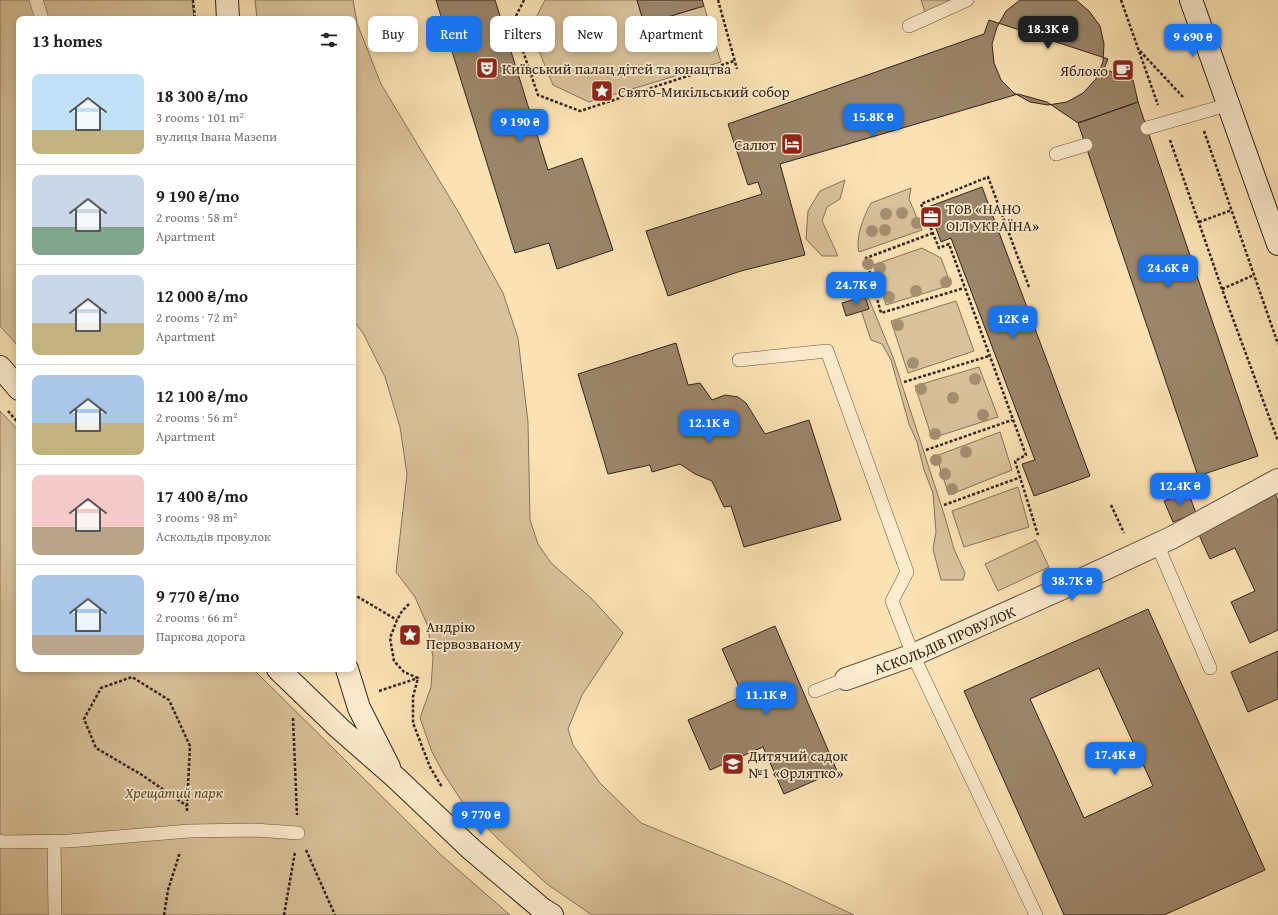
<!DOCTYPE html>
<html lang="en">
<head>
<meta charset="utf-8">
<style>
	body { margin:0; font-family:"Gentium Book Plus",serif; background:#f2f2f2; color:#202124; height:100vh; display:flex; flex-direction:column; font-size:15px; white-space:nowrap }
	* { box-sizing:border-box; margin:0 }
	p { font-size:13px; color:#757577 }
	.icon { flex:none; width:22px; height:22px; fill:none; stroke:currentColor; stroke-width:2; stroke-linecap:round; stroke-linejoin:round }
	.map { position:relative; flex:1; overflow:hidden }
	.side { position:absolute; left:16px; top:16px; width:340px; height:656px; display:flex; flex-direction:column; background:#fff; border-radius:8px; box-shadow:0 2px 6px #0003 }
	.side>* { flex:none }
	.guide { position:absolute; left:368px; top:16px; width:380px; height:36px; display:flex; gap:8px }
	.price { position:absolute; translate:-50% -34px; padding:0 9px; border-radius:8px; background:#1a73e8; color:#fff; font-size:13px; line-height:26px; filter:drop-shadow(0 1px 2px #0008) }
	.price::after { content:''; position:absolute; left:50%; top:24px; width:12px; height:9px; margin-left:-6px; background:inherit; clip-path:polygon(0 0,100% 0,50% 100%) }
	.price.selected { background:#222; color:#fff }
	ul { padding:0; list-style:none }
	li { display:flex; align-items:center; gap:12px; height:100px; padding:0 16px }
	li+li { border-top:1px solid #e0e0e0 }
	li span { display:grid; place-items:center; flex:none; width:112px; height:80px; border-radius:8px; color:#555 }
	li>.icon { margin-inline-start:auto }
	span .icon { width:48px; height:48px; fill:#fffc; stroke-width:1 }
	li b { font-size:17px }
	h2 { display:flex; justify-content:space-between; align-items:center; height:48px; padding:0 16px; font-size:17px }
	.pill { padding:0 14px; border-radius:8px; background:#fff; box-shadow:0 2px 6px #0003; font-size:14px; line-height:36px }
	.pill.selected { background:#1a73e8; color:#fff }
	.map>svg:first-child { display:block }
	.green { fill:#d9c29a; stroke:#86725a }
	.building { fill:#9b866a; stroke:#34231a; fill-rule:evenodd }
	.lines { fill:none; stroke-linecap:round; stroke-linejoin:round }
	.lane-casing { stroke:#665340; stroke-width:14 }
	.street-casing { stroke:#665340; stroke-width:24 }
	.secondary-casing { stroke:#34231a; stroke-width:24 }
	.path { stroke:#34231a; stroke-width:2.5; stroke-dasharray:3 2; stroke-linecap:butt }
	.lane { stroke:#fcecce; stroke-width:13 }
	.street { stroke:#fcecce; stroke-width:22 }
	.secondary { stroke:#fcecce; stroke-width:22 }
	.tree { fill:#a48f71 }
	.labels { text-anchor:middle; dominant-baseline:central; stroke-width:3.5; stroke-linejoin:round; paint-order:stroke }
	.poi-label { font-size:15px; fill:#34231a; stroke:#fcecce; text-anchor:start }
	.street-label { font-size:15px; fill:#34231a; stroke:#fcecce }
	.park-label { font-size:15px; font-style:italic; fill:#5d4b3a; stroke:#fcecce }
</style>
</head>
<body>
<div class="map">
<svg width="1278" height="915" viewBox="0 0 1278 915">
	<rect width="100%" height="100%" fill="#fbe2b4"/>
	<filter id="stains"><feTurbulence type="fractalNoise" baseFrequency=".005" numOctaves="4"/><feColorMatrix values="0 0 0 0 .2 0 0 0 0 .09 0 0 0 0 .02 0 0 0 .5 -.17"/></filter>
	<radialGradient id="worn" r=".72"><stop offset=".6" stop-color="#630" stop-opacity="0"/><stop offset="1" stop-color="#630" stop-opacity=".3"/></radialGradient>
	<path class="green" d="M 0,0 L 192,0 L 194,19 L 19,19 L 19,347 L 0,326 Z
		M 255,0 L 353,0 L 357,23 L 381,84 L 459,213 L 503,293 L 518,338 L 528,422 L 530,520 L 538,544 L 551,563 L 591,598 L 623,633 L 582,695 L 568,729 L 573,745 L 600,783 L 641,823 L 779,880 L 854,915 L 592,915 L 547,884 L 499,840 L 463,803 L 444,774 L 432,752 L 420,718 L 431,687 L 433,657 L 427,624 L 415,597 L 396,572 L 407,474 L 400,427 L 385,377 L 363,333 L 353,320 L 353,19 L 257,19 Z
		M 545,0 L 637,0 L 645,24 L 704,6 L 721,62 L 589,102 L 553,85 L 530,29 Z
		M 921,0 L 952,0 L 927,18 Z
		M 845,180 L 840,199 L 827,207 L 822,221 L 838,256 L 822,256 L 806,239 L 808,211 L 820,191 Z
		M 911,188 L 909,199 L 922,230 L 859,252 C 855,237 864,216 871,203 Z
		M 922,248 L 941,258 L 951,285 L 886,305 L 873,265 Z
		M 858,273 L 893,357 L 944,514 L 954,549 L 965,573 L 963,580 L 941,580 L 933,549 L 936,532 L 933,493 L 924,470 L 917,442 L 909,424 L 891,360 L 882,344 L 871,340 L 853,286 L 852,276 Z
		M 956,301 L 974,351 L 908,373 L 891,321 Z
		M 979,367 L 998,417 L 932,438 L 915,386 Z
		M 0,411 L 19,431 L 19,669 L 253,669 L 440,854 L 510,915 L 0,915 Z
		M 1000,432 L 1012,470 L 949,495 L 936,456 Z
		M 1018,487 L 1029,527 L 964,547 L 952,511 Z
		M 1036,540 L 1049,567 L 998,591 L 985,564 Z"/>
	<path class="building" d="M 436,0 L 495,0 L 548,170 L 582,158 L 613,250 L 557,269 L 549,243 L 515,253 Z
		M 637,0 L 702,0 L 704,6 L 644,24 Z
		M 1020,0 L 1076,0 L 1089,11 L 1100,26 L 1104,44 L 1103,62 L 1096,79 L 1083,93 L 1067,102 L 1048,105 L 1030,102 L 1014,93 L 1001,80 L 994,63 L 992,44 L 997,27 L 1006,11 Z
		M 989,20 L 1108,59 L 1104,69 L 1133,80 L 1138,102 L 1078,123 L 1047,102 L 1018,94 L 780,164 L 805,255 L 741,271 L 668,296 L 646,231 L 762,194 L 758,182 L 748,185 L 728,124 L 984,34 Z
		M 1138,102 L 1258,456 L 1198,476 L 1078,123 Z
		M 982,187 L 1090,476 L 1034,496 L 1022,464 L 1035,460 L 951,238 L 941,242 L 928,207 Z
		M 865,296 L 869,309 L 846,316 L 842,303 Z
		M 676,343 L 688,385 L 700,383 L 712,400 L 725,395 L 738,397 L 746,403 L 765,434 L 809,420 L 841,520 L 744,547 L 731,506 L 724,507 L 712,481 L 695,474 L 680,464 L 652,472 L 650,465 L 608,474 L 578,374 Z
		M 1273,490 L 1278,500 L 1278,630 L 1250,643 L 1231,602 L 1255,591 L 1235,548 L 1210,559 L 1195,526 Z
		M 1188,492 L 1196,513 L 1173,522 L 1164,501 Z
		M 1148,609 L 1265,870 L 1164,915 L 1064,915 L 964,691 ZM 1099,668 L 1153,786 L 1084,818 L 1030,699 Z
		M 775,626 L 837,771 L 784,794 L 763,747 L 710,770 L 688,720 L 743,696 L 722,649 Z
		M 1278,651 L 1278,699 L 1248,712 L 1231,672 Z"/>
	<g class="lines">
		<g class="lane-casing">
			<path id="lane" d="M 36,0 L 42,19
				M 909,26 L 967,0
				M 1147,128 L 1227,105
				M 1056,154 L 1086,145
				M 739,360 L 827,351 L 907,572 L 892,601 L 913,655 L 1036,915
				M 1157,544 L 1210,668
				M 815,691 L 846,679
				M 0,841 L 5,842 L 69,841 L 189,831 L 254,830 L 298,833
				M 54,841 L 55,915"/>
		</g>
		<g class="street-casing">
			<g id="street">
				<path id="s1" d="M 846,679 L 913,655 L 1096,573 L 1171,538 L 1278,480"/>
			</g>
		</g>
		<g class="secondary-casing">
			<path id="secondary" d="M 227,0 L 228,19
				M 1191,0 L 1278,244
				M 0,367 L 19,389
				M 278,669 L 339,728 L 395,777 L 471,849 L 541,908 L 552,915
				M 347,669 L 359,708 L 389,767"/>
		</g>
		<path class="path" d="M 193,0 L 195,19
			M 524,0 L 513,22 L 538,95 L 580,111 L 734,61
			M 718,0 L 737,69
			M 1121,0 L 1158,105
			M 1140,51 L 1183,97
			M 1204,131 L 1278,344
			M 1170,140 L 1222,289 L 1278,441
			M 1199,222 L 1232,210
			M 933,233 L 866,258 L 881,313 L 964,288
			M 1029,287 L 988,177 L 921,204 L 939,248 L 949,244 L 1026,455 L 1015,461 L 1038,535
			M 1222,289 L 1254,275
			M 904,382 L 989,356
			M 8,411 L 19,424
			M 926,450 L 1012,420
			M 944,505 L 1021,477
			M 1111,505 L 1124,533
			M 353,594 L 397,620
			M 409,604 L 402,611 L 397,620 L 390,638 L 394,661 L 404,672 L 418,678 L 413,697 L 413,723 L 430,767 L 442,787
			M 353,638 L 355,648
			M 379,691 L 418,678
			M 293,718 L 297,815
			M 187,811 L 187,806 L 190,746 L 169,700 L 132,677 L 101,688 L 84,719 L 96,748 L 142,775 L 187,806
			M 306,850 L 335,915
			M 164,915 L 168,890 L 180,852
			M 284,915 L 295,852"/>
		<use href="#lane" class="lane"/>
		<use href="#street" class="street"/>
		<use href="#secondary" class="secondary"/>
	</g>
	<g class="tree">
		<circle cx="902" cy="213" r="6"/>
		<circle cx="886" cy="214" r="6"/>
		<circle cx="917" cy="223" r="6"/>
		<circle cx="885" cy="230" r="6"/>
		<circle cx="872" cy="231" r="6"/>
		<circle cx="868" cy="264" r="6"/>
		<circle cx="880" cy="268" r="6"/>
		<circle cx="946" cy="282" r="6"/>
		<circle cx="916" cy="291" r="6"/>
		<circle cx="889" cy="297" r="6"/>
		<circle cx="898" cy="325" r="6"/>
		<circle cx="913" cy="363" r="6"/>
		<circle cx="975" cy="379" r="6"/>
		<circle cx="921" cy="389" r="6"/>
		<circle cx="953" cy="398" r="6"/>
		<circle cx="983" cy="415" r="6"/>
		<circle cx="935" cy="434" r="6"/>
		<circle cx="966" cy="452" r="6"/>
		<circle cx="936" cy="460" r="6"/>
		<circle cx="945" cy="474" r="6"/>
		<circle cx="952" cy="489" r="6"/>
	</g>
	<defs>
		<g id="theatre-square" transform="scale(1.15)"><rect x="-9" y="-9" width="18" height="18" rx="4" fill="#8f2418" stroke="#fcecce"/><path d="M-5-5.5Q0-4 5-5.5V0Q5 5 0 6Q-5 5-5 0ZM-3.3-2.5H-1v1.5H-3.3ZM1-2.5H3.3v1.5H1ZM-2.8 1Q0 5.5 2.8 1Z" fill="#fff"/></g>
		<g id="cafe-square" transform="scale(1.15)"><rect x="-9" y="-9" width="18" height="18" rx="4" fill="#8f2418" stroke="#fcecce"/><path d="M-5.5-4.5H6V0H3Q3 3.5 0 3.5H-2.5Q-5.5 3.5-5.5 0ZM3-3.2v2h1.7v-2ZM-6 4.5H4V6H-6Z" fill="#fff"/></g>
		<g id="sight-square" transform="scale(1.15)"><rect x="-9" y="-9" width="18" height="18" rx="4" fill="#8f2418" stroke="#fcecce"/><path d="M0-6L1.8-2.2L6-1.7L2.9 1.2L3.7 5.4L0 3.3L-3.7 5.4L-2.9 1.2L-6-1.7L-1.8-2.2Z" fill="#fff"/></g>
		<g id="hotel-square" transform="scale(1.15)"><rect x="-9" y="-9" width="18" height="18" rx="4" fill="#8f2418" stroke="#fcecce"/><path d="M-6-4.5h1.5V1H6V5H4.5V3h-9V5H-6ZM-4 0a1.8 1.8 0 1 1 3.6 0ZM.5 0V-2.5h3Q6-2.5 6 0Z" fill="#fff"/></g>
		<g id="office-square" transform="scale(1.15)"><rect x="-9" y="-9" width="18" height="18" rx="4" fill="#8f2418" stroke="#fcecce"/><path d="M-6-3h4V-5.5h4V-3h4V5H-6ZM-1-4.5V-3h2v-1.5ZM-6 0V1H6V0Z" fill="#fff"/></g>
		<g id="school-square" transform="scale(1.15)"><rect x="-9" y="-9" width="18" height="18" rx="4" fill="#8f2418" stroke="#fcecce"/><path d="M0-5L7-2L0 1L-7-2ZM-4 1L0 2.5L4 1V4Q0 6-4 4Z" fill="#fff"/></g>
	</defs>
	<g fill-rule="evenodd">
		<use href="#theatre-square" x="487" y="68"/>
		<use href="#cafe-square" x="1123" y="70"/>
		<use href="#sight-square" x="602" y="91"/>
		<use href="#hotel-square" x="792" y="144"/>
		<use href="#office-square" x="931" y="217"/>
		<use href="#sight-square" x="410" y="635"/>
		<use href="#school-square" x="733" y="764"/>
	</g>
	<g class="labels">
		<g class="poi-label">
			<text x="502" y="68">Київський палац дітей та юнацтва</text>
			<text x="1108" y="70" text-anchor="end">Яблоко</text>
			<text x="618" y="91">Свято-Микільський собор</text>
			<text x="776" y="144" text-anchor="end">Салют</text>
			<text x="946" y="208">ТОВ «НАНО<tspan x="946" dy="17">ОІЛ УКРАЇНА»</tspan></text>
			<text x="426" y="626">Андрію<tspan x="426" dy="17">Первозваному</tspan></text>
			<text x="748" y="755">Дитячий садок<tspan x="748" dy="17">№1 «Орлятко»</tspan></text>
		</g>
		<g class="street-label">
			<text stroke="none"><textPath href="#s1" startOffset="106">АСКОЛЬДІВ ПРОВУЛОК</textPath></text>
		</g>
		<g class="park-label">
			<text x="174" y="792">Хрещатий парк</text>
		</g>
	</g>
	<rect width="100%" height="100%" filter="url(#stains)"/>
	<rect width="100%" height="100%" fill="url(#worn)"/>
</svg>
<b class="price selected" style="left:1048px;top:50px">18.3K ₴</b>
<b class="price" style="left:1193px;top:58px">9 690 ₴</b>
<b class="price" style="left:873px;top:138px">15.8K ₴</b>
<b class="price" style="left:520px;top:143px">9 190 ₴</b>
<b class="price" style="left:1168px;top:289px">24.6K ₴</b>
<b class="price" style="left:856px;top:306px">24.7K ₴</b>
<b class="price" style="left:1013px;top:340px">12K ₴</b>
<b class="price" style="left:709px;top:444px">12.1K ₴</b>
<b class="price" style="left:1180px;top:507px">12.4K ₴</b>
<b class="price" style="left:1072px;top:602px">38.7K ₴</b>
<b class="price" style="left:766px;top:716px">11.1K ₴</b>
<b class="price" style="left:1115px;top:776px">17.4K ₴</b>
<b class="price" style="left:481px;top:836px">9 770 ₴</b>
<div class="guide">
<a class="pill">Buy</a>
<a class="pill selected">Rent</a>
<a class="pill">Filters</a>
<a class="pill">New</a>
<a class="pill">Apartment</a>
</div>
<section class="side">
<h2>13 homes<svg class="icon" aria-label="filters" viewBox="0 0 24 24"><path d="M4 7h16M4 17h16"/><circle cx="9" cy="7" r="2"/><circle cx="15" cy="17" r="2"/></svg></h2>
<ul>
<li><span style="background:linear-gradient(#bfe0f5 70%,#c2b280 0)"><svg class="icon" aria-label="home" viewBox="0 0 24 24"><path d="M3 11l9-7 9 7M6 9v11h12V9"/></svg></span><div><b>18 300 ₴/mo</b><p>3 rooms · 101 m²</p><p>вулиця Івана Мазепи</p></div></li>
<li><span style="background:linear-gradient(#c9d6e8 65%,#7fa58c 0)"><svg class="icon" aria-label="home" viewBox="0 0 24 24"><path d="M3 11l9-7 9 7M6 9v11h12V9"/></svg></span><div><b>9 190 ₴/mo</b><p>2 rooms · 58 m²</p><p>Apartment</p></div></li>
<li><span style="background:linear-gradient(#c9d6e8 60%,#c2b280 0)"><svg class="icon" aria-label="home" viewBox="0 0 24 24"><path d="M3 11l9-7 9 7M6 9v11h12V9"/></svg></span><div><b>12 000 ₴/mo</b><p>2 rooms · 72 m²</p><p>Apartment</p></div></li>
<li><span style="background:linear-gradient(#a9c7e8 60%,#c2b280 0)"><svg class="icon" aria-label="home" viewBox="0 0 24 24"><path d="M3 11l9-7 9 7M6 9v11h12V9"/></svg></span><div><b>12 100 ₴/mo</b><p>2 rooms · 56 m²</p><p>Apartment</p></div></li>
<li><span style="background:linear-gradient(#f6c9c9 65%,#b9a48a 0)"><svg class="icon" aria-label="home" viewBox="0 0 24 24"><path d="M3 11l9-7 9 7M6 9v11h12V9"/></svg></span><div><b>17 400 ₴/mo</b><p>3 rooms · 98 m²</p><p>Аскольдів провулок</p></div></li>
<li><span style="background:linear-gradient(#a9c7e8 75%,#b9a48a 0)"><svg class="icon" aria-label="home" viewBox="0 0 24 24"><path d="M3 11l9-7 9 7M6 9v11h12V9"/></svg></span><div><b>9 770 ₴/mo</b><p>2 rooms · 66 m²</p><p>Паркова дорога</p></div></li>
</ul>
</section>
</div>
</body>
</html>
